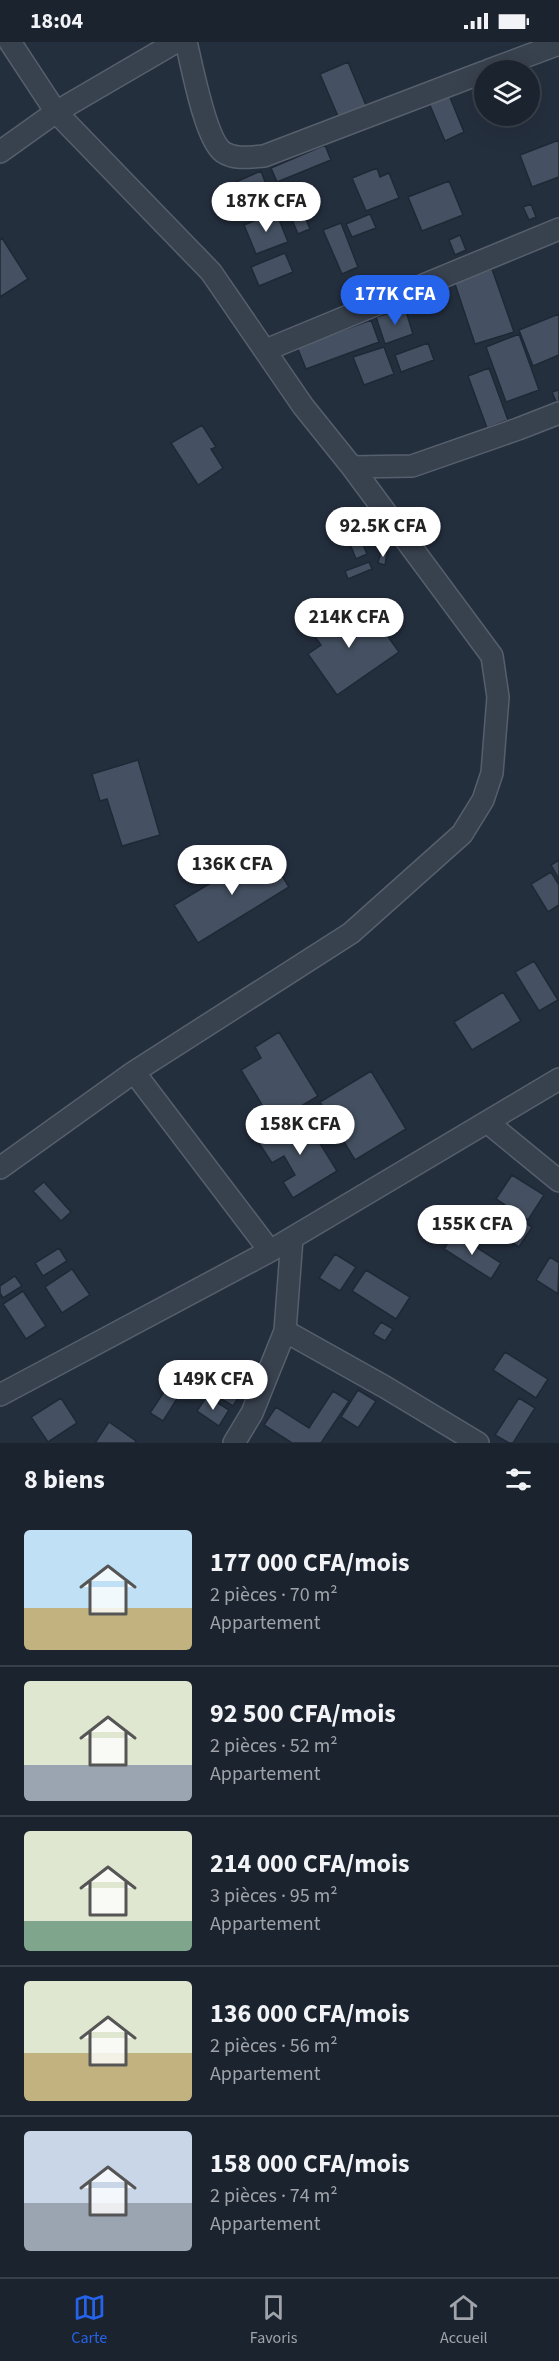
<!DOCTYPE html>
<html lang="fr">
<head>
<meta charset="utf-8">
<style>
	body { margin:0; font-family:"Source Sans 3",sans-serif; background:#242b36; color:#f1f3f6; height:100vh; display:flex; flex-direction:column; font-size:22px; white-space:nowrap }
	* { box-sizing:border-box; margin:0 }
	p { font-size:20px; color:#a0a4aa }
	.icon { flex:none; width:33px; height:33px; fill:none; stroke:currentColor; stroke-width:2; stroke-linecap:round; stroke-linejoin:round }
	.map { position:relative; height:1401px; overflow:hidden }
	.details { display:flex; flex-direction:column; background:#1b232e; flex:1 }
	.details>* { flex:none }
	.fabs { position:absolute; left:474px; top:18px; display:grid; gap:12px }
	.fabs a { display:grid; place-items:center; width:66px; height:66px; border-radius:50%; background:#1b232e; box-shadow:0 6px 24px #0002,0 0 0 2px #39404a; font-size:30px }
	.price { position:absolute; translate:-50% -51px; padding:0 14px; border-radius:21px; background:#fff; color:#222; font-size:20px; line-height:39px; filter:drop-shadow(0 2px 3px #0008) }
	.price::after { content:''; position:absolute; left:50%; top:36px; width:18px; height:14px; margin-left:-9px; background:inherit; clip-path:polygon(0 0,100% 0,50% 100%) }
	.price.on { background:#2563eb; color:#fff }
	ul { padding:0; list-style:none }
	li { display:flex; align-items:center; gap:18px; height:150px; padding:0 24px }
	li+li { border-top:2px solid #39404a }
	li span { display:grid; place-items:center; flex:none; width:168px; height:120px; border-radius:6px; color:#555 }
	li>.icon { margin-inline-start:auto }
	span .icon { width:72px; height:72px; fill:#fffc; stroke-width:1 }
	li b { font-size:26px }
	h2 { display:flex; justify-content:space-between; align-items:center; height:72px; padding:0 24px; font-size:26px }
	.status { display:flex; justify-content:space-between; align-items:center; height:42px; padding:0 30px; background:#1b232e; direction:ltr }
	.status svg { height:16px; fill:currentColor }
	.tab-bar { display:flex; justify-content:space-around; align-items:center; height:84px; border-top:2px solid #39404a; background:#1b232e; font-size:16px; color:#a0a4aa }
	.tab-bar a { display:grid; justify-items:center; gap:3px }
	.tab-bar .on { color:#2563eb }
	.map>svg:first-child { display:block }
	.building { fill:#455162; stroke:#1f2835; stroke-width:1.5 }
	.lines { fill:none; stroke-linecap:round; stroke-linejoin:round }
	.minor-casing { stroke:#565f6c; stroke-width:24 }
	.minor { stroke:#38414e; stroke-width:21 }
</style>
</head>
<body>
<div class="status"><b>18:04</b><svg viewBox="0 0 49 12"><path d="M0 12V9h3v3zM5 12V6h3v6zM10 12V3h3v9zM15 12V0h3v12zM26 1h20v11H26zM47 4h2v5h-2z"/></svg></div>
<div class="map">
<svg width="559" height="1401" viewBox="0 0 559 1401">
	<rect width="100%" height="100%" fill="#242f3e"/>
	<path class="building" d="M 348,20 L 368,68 L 340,79 L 320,32 Z
		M 449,53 L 464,90 L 445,99 L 429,61 Z
		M 559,98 L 559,135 L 532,145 L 520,113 Z
		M 325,103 L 331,118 L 277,140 L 271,126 Z
		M 377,126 L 380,135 L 389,131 L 399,156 L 366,169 L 352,136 Z
		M 261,129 L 267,145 L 228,161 L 222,146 Z
		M 449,139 L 463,173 L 422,189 L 408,155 Z
		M 295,151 L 310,187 L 298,192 L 283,156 Z
		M 531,162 L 536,175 L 529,178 L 523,165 Z
		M 276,170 L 288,200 L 256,212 L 244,183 Z
		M 370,172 L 376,186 L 352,195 L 346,182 Z
		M 341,181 L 358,225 L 342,232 L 323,188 Z
		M 460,193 L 466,208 L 455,213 L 449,198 Z
		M 2,196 L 28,237 L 0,255 L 0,198 Z
		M 285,211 L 293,230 L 259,244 L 251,225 Z
		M 492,227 L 514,290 L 475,302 L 454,239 Z
		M 405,266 L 413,292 L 385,302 L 376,275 Z
		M 559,272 L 559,313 L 533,324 L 519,288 Z
		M 371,278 L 379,300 L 306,327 L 297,305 Z
		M 519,292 L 539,348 L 506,360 L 486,305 Z
		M 428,301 L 434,318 L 401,330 L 395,313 Z
		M 384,305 L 394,332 L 364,343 L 353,315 Z
		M 489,326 L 508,378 L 487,386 L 468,334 Z
		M 559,348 L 559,361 L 557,362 L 552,350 Z
		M 202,383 L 216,405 L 211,407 L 223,426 L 198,443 L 171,401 Z
		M 357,488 L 367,512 L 356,517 L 346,492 Z
		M 381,509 L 387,510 L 385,523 L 378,521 Z
		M 369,520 L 372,527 L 348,537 L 345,529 Z
		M 338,557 L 345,558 L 345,566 L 338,566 Z
		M 333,564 L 349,587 L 371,571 L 399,610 L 337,653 L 308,612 L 321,603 L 306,582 Z
		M 138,718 L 160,793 L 122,804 L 107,757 L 100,759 L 92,732 Z
		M 266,808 L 289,845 L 198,901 L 174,863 Z
		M 559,818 L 559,837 L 551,823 Z
		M 551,830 L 559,843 L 559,863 L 548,870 L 531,842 Z
		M 534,919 L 558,958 L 539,969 L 515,930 Z
		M 503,950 L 521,979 L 472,1008 L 454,980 Z
		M 279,990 L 318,1054 L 273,1081 L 241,1028 L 261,1016 L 255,1005 Z
		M 371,1029 L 406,1087 L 355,1118 L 320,1060 Z
		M 303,1074 L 337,1129 L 293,1156 L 283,1140 L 295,1133 L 284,1114 L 272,1121 L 259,1101 Z
		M 512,1133 L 544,1153 L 528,1178 L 496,1157 Z
		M 44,1140 L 71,1170 L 61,1179 L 33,1149 Z
		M 521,1178 L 532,1185 L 519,1205 L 508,1198 Z
		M 454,1191 L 501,1221 L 491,1237 L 444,1207 Z
		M 59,1206 L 67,1219 L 43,1234 L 35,1221 Z
		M 335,1212 L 356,1225 L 340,1249 L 319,1236 Z
		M 550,1215 L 559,1221 L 558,1252 L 536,1238 Z
		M 72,1227 L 90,1253 L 62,1271 L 45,1245 Z
		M 366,1228 L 410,1255 L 396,1277 L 352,1249 Z
		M 15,1234 L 22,1244 L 3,1256 L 0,1251 L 0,1244 Z
		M 23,1249 L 46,1284 L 26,1297 L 3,1262 Z
		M 381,1280 L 393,1287 L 385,1299 L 373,1292 Z
		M 505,1310 L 548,1337 L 536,1356 L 493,1328 Z
		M 214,1320 L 248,1341 L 233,1364 L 199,1343 Z
		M 168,1344 L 180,1352 L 163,1379 L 150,1371 Z
		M 358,1348 L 376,1359 L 358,1386 L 341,1375 Z
		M 333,1349 L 349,1359 L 321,1401 L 292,1401 L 264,1383 L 276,1365 L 309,1386 Z
		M 207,1354 L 229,1368 L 219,1384 L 197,1369 Z
		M 61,1356 L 77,1381 L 48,1400 L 31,1375 Z
		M 519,1356 L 535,1366 L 513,1401 L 509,1401 L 495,1393 Z
		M 109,1380 L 136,1399 L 135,1401 L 95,1401 Z"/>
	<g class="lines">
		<g class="minor-casing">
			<path id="minor" d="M 186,0 C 192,23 205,97 223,110 C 235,118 250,115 264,114 L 484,30
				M 489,28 L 559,2
				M 0,110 L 56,70 L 176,0
				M 266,308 L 559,187
				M 352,425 L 412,424 L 518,387 L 559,371
				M 134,1030 L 270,1209
				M 487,1080 L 559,1139
				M 0,1126 L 134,1030 L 351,891 L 462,792 L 483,758 L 492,731 L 498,655 L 492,614 L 352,425 L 303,364 L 211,230 L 56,70 L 10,0
				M 285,1289 L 385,1345 L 478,1401
				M 0,1353 L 270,1209 L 559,1037
				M 234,1401 L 252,1371 L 285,1289 L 292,1196"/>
		</g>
		<use href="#minor" class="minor"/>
	</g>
</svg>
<div class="fabs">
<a><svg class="icon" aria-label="layers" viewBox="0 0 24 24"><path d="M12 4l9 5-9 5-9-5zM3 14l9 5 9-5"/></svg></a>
</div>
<b class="price" style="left:266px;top:191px">187K CFA</b>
<b class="price on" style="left:395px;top:284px">177K CFA</b>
<b class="price" style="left:383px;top:516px">92.5K CFA</b>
<b class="price" style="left:349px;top:607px">214K CFA</b>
<b class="price" style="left:232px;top:854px">136K CFA</b>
<b class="price" style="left:300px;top:1114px">158K CFA</b>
<b class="price" style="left:472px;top:1214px">155K CFA</b>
<b class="price" style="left:213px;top:1369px">149K CFA</b>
</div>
<section class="details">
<h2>8 biens<svg class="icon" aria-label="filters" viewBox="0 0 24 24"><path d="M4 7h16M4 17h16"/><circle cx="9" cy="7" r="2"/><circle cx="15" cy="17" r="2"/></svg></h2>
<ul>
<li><span style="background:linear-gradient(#bfe0f5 65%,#c2b280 0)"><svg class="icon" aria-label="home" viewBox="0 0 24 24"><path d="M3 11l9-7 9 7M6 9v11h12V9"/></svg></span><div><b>177 000 CFA/mois</b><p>2 pièces · 70 m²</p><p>Appartement</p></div></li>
<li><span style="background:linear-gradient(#dfe7d0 70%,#9aa5b1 0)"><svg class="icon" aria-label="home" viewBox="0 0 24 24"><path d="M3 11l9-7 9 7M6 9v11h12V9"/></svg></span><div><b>92 500 CFA/mois</b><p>2 pièces · 52 m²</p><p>Appartement</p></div></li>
<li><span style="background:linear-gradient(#dfe7d0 75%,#7fa58c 0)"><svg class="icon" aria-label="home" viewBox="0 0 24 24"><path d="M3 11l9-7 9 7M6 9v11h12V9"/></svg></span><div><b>214 000 CFA/mois</b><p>3 pièces · 95 m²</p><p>Appartement</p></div></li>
<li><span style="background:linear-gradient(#dfe7d0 60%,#c2b280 0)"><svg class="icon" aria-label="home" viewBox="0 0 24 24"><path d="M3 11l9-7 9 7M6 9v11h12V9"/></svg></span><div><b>136 000 CFA/mois</b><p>2 pièces · 56 m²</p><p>Appartement</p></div></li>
<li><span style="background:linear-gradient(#c9d6e8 60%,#9aa5b1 0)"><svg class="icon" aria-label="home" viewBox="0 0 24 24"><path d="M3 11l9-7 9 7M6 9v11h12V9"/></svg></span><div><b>158 000 CFA/mois</b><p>2 pièces · 74 m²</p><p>Appartement</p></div></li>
</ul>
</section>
<nav class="tab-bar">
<a class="on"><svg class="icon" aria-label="map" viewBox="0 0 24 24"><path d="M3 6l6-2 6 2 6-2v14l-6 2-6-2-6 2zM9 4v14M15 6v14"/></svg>Carte</a>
<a><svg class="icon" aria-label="saved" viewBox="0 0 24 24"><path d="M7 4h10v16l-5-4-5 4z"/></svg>Favoris</a>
<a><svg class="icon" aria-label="home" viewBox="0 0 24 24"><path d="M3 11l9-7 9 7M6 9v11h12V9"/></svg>Accueil</a>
</nav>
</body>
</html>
